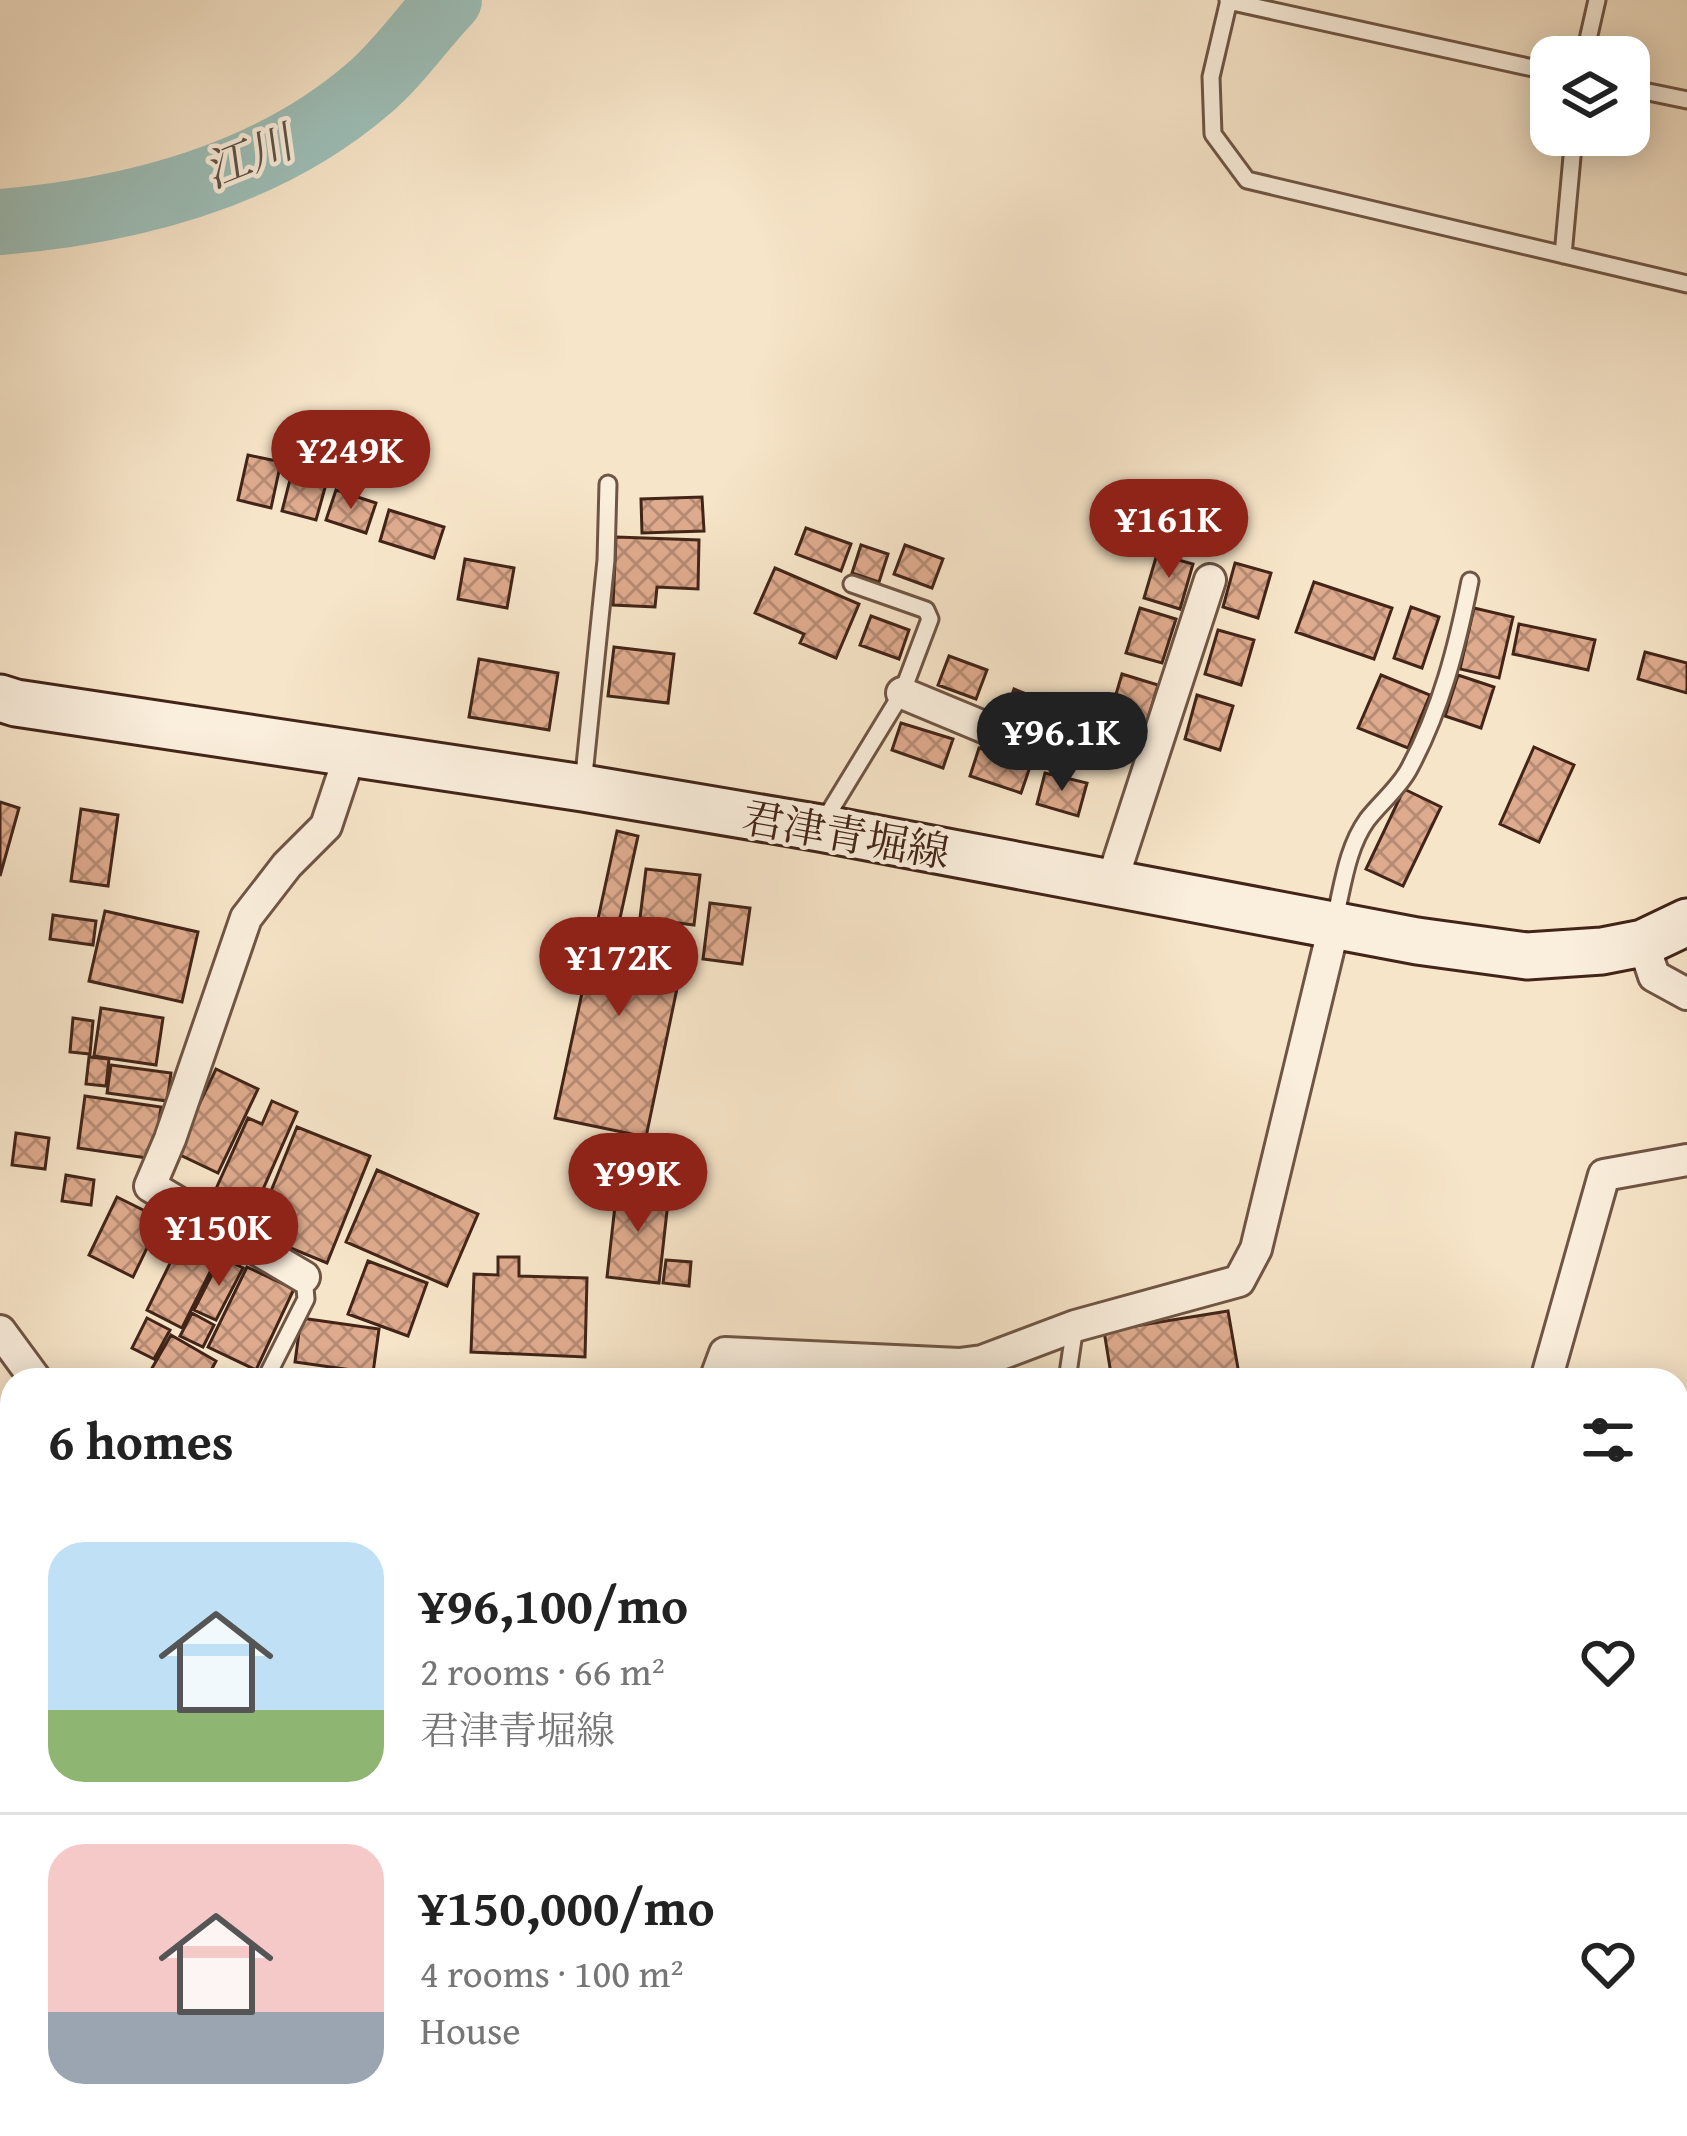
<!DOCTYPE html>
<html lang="en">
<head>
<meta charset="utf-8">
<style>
	body { margin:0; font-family:"Gentium Book Plus","Noto Serif JP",serif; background:#f2f2f2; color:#222; height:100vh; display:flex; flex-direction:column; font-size:45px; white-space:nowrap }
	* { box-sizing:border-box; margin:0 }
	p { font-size:39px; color:#767676 }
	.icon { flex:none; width:66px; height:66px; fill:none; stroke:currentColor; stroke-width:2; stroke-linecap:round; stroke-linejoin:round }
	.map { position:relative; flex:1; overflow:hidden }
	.details { position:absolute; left:0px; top:1368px; width:1689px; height:768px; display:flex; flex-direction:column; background:#fff; border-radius:36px 36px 0 0; box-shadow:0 6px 30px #0003 }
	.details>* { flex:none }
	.fabs { position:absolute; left:1530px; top:36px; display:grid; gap:24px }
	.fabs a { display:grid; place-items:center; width:120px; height:120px; border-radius:24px; background:#fff; box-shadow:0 6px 30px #0003; font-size:60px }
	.price { position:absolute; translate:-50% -102px; padding:0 27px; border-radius:42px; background:#8f2418; color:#fff; font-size:39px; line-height:78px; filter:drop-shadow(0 3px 6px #0008) }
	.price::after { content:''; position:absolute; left:50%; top:72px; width:36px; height:27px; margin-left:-18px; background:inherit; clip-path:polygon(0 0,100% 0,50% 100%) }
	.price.selected { background:#222; color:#fff }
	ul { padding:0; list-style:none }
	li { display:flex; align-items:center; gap:36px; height:300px; padding:0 48px }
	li+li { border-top:3px solid #e0e0e0 }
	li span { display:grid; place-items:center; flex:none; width:336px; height:240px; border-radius:36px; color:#555 }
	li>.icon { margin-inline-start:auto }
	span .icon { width:144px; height:144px; fill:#fffc; stroke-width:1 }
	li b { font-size:51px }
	h2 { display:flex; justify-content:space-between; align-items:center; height:144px; padding:0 48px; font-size:51px }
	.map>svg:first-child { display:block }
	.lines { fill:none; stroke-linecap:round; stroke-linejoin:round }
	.river { stroke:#9dbfb8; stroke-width:66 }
	.building { fill:url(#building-cross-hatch); stroke:#422518; stroke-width:3 }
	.lane-casing { stroke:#6f5544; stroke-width:21 }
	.street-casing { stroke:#6f5544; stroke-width:36 }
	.secondary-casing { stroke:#422518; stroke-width:51 }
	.lane { stroke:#faeedc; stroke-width:15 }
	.street { stroke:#faeedc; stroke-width:30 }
	.secondary { stroke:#faeedc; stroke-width:45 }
	.labels { text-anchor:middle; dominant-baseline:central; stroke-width:9; stroke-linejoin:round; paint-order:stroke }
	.street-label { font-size:42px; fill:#422518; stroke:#faeedc }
	.water-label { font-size:45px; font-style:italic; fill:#5d5348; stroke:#faeedc }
</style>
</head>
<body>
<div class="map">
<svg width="1687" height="2136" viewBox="0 0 1687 2136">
	<defs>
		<pattern id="building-cross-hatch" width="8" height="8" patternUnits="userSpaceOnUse" patternTransform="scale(3)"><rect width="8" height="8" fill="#dfab8e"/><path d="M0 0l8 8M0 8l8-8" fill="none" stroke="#b68b73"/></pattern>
	</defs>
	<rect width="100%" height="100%" fill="#f7e5c9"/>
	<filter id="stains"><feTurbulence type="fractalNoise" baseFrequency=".00167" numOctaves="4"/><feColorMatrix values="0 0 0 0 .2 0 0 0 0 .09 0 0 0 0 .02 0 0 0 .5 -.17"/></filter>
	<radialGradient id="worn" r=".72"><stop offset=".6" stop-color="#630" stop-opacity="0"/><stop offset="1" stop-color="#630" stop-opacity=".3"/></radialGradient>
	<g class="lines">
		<path class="river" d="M 0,222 C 130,211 267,176 368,89 C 398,64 422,28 449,0"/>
	</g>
	<path class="building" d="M 248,455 L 281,462 L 271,508 L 238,500 Z
		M 293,468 L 328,477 L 316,520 L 282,511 Z
		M 336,490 L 376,503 L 366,533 L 326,520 Z
		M 702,497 L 704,531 L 642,533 L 641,499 Z
		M 389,510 L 444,527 L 434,558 L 380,541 Z
		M 806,528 L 851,544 L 841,571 L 796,554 Z
		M 616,537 L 699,540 L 698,589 L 657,587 L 655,607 L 613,605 Z
		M 861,545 L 888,554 L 879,582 L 852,573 Z
		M 905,545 L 943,559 L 932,588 L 894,574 Z
		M 1157,554 L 1193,564 L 1180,609 L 1144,598 Z
		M 465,559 L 514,568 L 507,608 L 458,599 Z
		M 1235,563 L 1271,573 L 1258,618 L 1223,607 Z
		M 775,568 L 859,604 L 836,658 L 800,643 L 804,634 L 755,613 Z
		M 1314,582 L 1392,608 L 1374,659 L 1296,632 Z
		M 1411,607 L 1439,617 L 1422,668 L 1394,658 Z
		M 1140,608 L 1176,619 L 1162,663 L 1126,653 Z
		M 1474,608 L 1513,617 L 1499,678 L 1460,669 Z
		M 871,616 L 909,630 L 899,659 L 860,645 Z
		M 1519,624 L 1595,640 L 1588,670 L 1513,654 Z
		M 1218,630 L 1254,640 L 1241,685 L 1205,674 Z
		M 614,647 L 674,654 L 668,703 L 608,696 Z
		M 1645,652 L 1687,663 L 1687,693 L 1638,679 Z
		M 949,656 L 987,670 L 976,699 L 938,685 Z
		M 479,659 L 558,673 L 549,730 L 469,717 Z
		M 1122,674 L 1158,685 L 1145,729 L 1109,718 Z
		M 1381,675 L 1430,695 L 1408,748 L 1358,728 Z
		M 1458,675 L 1494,687 L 1481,728 L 1445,716 Z
		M 1014,689 L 1052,704 L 1042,734 L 1003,720 Z
		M 1197,695 L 1233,706 L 1220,750 L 1185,739 Z
		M 901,723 L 953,739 L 943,768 L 892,750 Z
		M 1534,747 L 1574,765 L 1539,842 L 1500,824 Z
		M 979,748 L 1031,764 L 1021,793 L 970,776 Z
		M 1045,773 L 1087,783 L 1078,816 L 1037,804 Z
		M 1404,789 L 1441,807 L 1403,886 L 1366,869 Z
		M 0,802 L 19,808 L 0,876 Z
		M 81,809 L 118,815 L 108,886 L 71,881 Z
		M 617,831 L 638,836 L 615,941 L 684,955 L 646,1137 L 555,1118 Z
		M 646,869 L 700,875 L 694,925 L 640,918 Z
		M 710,903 L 750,908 L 742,964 L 703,959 Z
		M 105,911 L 198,932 L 182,1002 L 89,981 Z
		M 53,915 L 96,921 L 93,945 L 50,939 Z
		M 101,1008 L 163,1018 L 156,1065 L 94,1056 Z
		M 73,1018 L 93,1021 L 90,1054 L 70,1052 Z
		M 89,1057 L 109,1059 L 106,1086 L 86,1084 Z
		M 111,1065 L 171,1073 L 167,1101 L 107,1093 Z
		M 216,1069 L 258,1089 L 218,1173 L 176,1153 Z
		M 85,1096 L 161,1107 L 154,1159 L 78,1148 Z
		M 272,1101 L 297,1112 L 246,1228 L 206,1211 L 248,1118 L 262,1124 Z
		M 297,1127 L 370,1156 L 327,1263 L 254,1233 Z
		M 16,1133 L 49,1138 L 45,1169 L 12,1165 Z
		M 377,1170 L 478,1214 L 447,1286 L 346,1242 Z
		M 66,1175 L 94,1180 L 91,1205 L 62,1201 Z
		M 617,1188 L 669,1193 L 659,1283 L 607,1277 Z
		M 117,1197 L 161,1219 L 133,1277 L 89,1255 Z
		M 182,1239 L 218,1256 L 182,1328 L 147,1310 Z
		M 221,1257 L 243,1268 L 216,1320 L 194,1310 Z
		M 498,1257 L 519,1257 L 519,1276 L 587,1278 L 585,1357 L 471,1352 L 474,1274 L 498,1275 Z
		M 666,1260 L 691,1262 L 689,1286 L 663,1283 Z
		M 368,1261 L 427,1283 L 408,1336 L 348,1314 Z
		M 247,1267 L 294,1289 L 256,1370 L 208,1347 Z
		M 1228,1311 L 1240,1380 L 1112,1380 L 1104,1331 Z
		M 192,1313 L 214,1325 L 203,1347 L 180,1336 Z
		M 147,1318 L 170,1330 L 154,1359 L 132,1348 Z
		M 301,1318 L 379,1329 L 373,1373 L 295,1362 Z
		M 171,1335 L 216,1361 L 206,1380 L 147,1377 Z
		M 0,1554 L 12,1561 L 12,1596 L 0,1589 Z
		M 1677,1578 L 1687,1583 L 1687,1631 L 1677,1626 Z
		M 1677,1644 L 1687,1649 L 1687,1698 L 1677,1694 Z
		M 0,1762 L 12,1764 L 12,1811 L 0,1809 Z
		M 12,2013 L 12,2073 L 0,2067 L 0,2038 Z
		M 0,2080 L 12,2086 L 12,2124 L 18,2124 L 12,2136 L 0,2136 Z
		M 84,2124 L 148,2124 L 143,2136 L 78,2136 Z
		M 629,2124 L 705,2124 L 699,2136 L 643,2136 L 627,2128 Z
		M 878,2124 L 953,2124 L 957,2127 L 950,2136 L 869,2136 Z
		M 1282,2124 L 1368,2124 L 1360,2136 L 1279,2136 L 1275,2134 Z
		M 1483,2124 L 1504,2136 L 1476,2136 Z
		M 1547,2124 L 1582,2124 L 1573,2136 L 1564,2136 Z"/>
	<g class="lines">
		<g class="lane-casing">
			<path id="lane" d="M 1229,0 L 1211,77 L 1213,134 L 1247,180 L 1687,284
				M 1228,1 L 1551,72
				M 1584,57 L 1597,0
				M 1629,88 L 1687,100
				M 1563,255 L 1574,135
				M 583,785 L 606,560 L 608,484
				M 822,824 L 902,693 L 930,619 L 926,610 L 852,584
				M 1335,918 C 1343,885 1347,848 1367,820 C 1380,803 1399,788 1409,769 C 1441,710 1457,646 1470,581
				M 265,1380 L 306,1299 L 304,1277
				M 1067,1380 L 1075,1326
				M 504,2124 L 566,2130
				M 464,2136 L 475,2124
				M 1460,2136 L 1467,2124"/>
		</g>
		<g class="street-casing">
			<path id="street" d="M 902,693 L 1039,750
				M 1111,884 L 1210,580
				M 1643,943 L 1654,976 L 1687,994
				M 304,1277 L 150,1186 L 170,1139 L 246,918 L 287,865 L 326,826 L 350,754
				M 0,1331 L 36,1380
				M 715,1380 L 725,1353 L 959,1364 L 982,1361 L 1075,1326 L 1239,1281 L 1256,1249 L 1334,926
				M 1546,1380 L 1604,1175 L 1687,1160
				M 0,1503 L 12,1485
				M 1677,1506 L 1687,1478
				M 0,1991 L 12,1997
				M 1677,2033 L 1687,2016
				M 257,2124 L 278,2136
				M 1061,2124 L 1078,2136
				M 39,2136 L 44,2124
				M 1613,2136 L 1621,2124"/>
		</g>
		<g class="secondary-casing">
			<path id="secondary" d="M 0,698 L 16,703 L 583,788 L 820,828 L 1417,941 L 1527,956 L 1602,951 L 1643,943 L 1687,922"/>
		</g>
		<use href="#lane" class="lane"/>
		<use href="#street" class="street"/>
		<use href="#secondary" class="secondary"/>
	</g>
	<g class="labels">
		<g class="street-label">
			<text transform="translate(846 834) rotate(10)">君津青堀線</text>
		</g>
		<g class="water-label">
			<text transform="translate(248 156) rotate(-22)">江川</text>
		</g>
	</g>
	<rect width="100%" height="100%" filter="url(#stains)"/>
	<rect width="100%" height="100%" fill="url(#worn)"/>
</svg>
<div class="fabs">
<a><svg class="icon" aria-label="layers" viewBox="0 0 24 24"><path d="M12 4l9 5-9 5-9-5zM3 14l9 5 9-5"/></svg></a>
</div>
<b class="price" style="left:351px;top:512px">¥249K</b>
<b class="price" style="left:1169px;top:581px">¥161K</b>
<b class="price selected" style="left:1062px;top:794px">¥96.1K</b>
<b class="price" style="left:619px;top:1019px">¥172K</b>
<b class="price" style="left:638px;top:1235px">¥99K</b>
<b class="price" style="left:219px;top:1289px">¥150K</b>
<section class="details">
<h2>6 homes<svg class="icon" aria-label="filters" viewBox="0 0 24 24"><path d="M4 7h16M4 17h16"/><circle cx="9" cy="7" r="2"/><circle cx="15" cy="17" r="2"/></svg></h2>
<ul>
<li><span style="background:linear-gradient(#bfe0f5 70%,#8fb573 0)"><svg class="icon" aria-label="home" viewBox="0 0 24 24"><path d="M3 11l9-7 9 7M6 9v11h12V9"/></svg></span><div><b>¥96,100/mo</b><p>2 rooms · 66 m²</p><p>君津青堀線</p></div><svg class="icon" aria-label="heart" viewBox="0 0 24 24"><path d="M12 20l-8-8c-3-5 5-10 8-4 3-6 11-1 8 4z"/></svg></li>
<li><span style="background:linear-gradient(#f6c9c9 70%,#9aa5b1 0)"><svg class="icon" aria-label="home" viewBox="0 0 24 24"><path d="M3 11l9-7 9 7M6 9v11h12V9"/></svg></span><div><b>¥150,000/mo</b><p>4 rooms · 100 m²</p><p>House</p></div><svg class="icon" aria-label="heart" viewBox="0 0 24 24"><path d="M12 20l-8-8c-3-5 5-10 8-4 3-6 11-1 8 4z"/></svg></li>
</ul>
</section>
</div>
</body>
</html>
